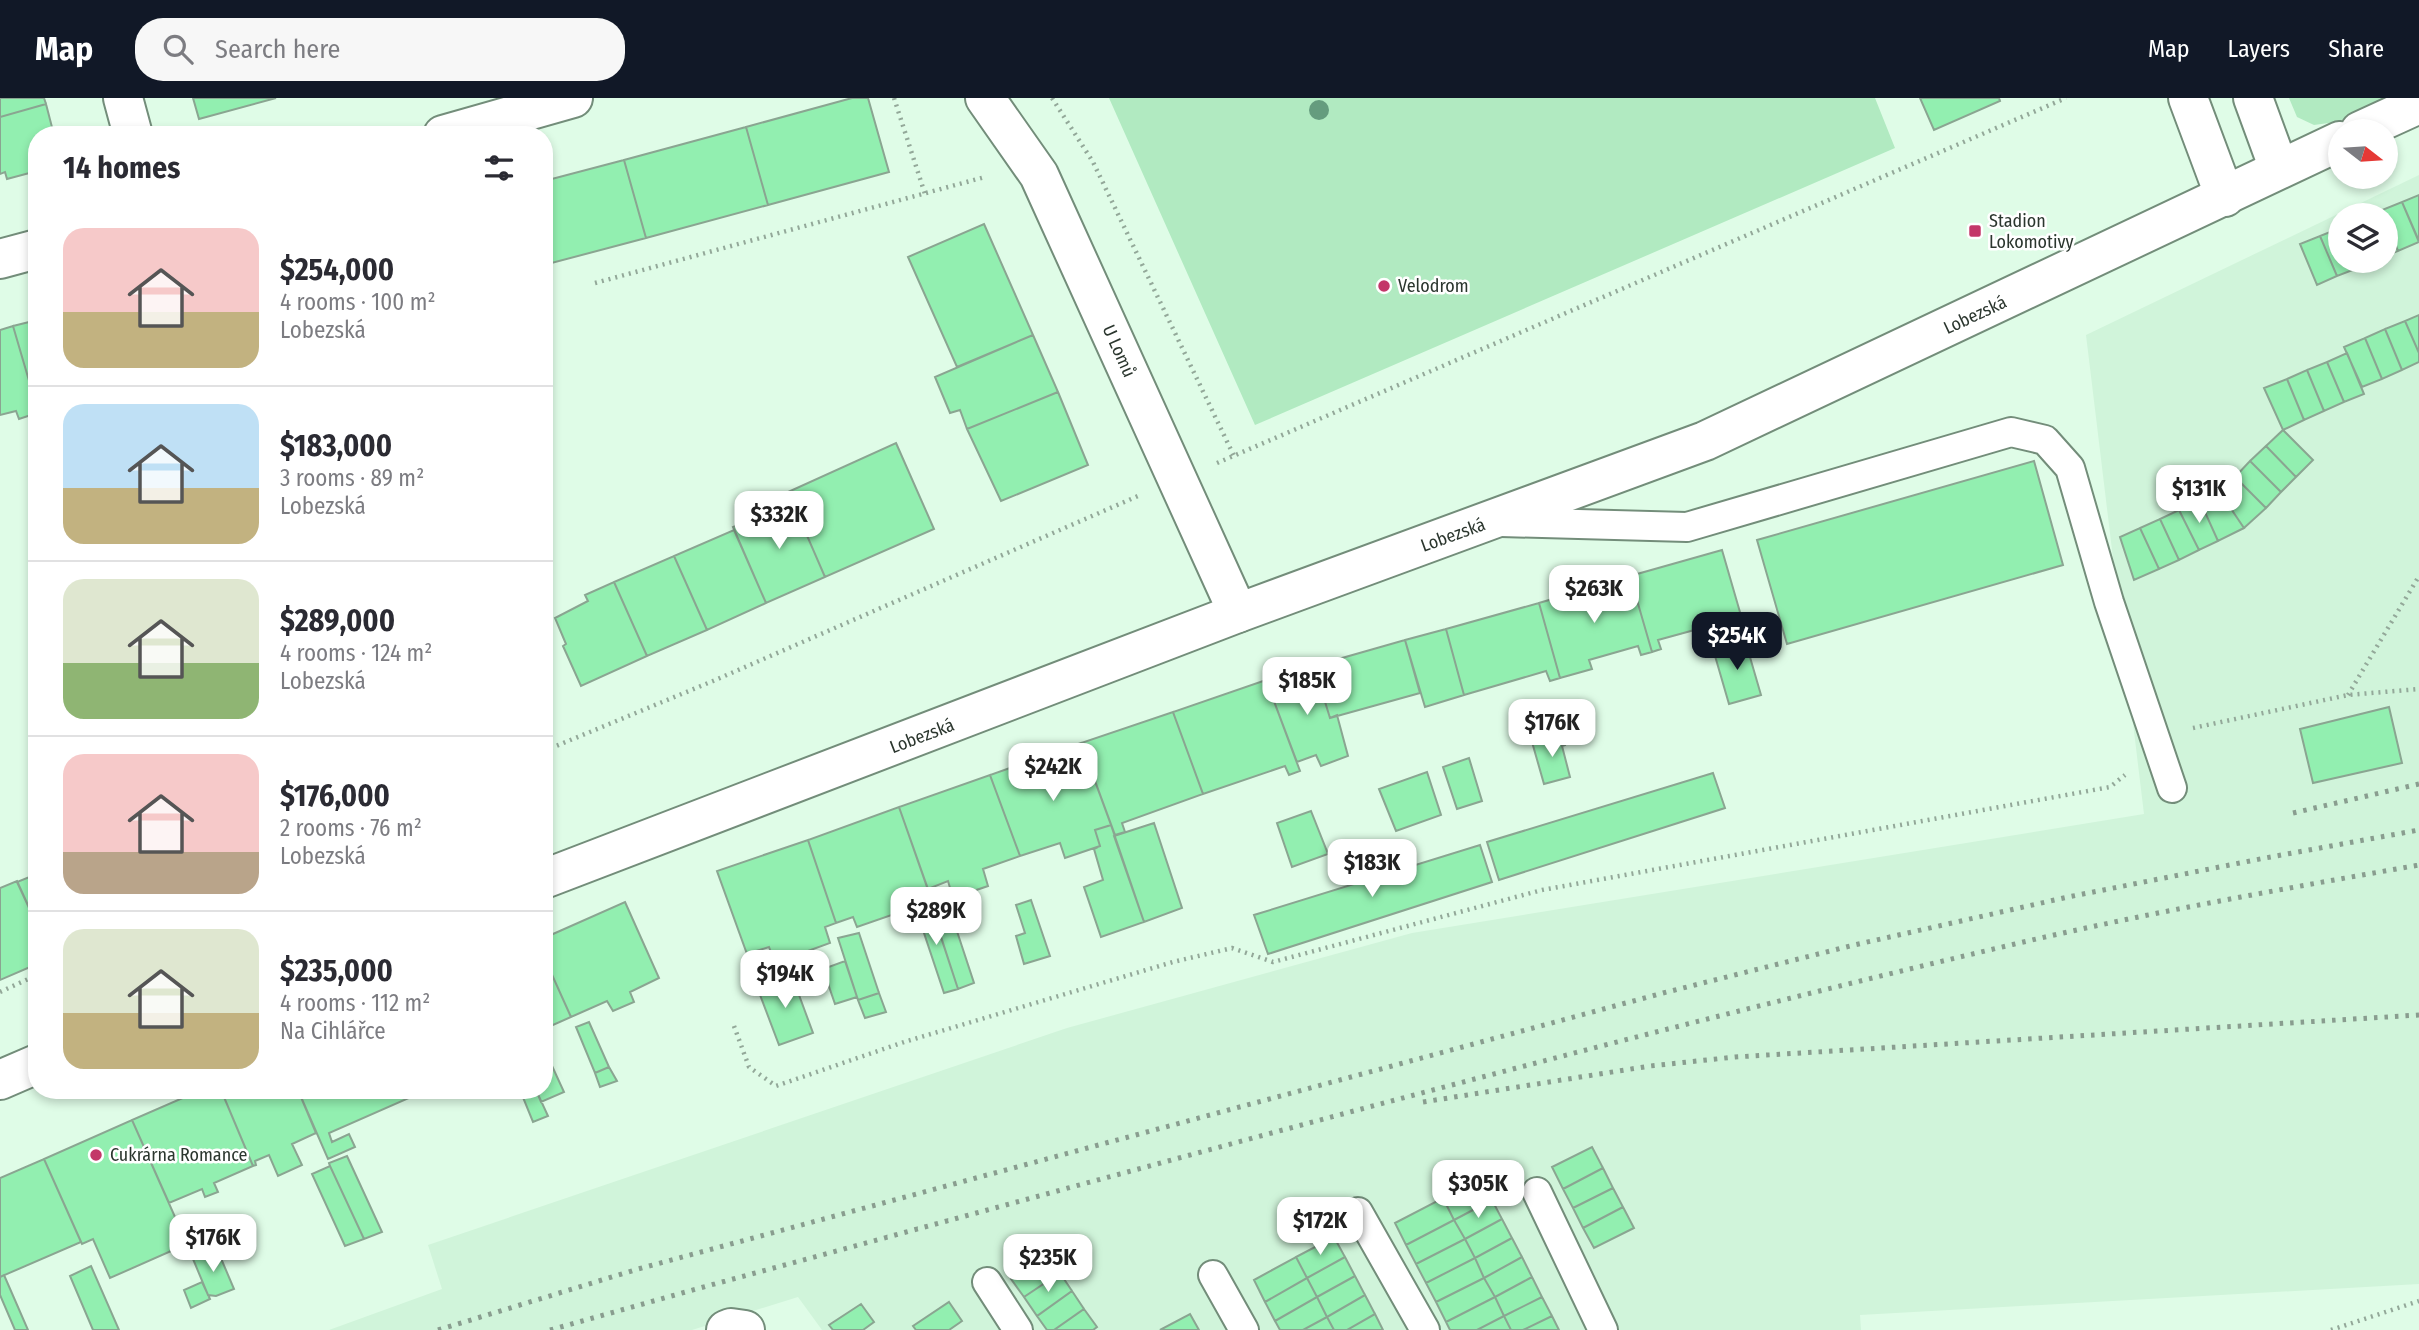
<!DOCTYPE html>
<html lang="en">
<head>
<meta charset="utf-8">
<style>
	body { margin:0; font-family:"Fira Sans Condensed",sans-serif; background:#f7f7f7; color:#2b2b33; height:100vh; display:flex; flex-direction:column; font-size:26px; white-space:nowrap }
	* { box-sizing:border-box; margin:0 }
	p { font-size:23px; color:#7c7c81 }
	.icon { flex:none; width:38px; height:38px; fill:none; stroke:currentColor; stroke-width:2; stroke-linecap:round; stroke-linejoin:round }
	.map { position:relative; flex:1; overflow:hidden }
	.sheet { position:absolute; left:28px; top:28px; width:525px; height:973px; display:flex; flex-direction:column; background:#fff; border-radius:28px; box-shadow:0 4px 10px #0003 }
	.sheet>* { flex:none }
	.needle { width:46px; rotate:107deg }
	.buttons { position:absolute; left:2328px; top:21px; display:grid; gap:14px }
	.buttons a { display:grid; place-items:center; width:70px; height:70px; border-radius:50%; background:#fff; box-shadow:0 4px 10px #0003; font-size:35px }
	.price { position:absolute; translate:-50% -60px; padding:0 16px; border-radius:14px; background:#fff; color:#222; font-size:23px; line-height:46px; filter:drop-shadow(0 2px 4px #0008) }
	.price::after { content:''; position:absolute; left:50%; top:42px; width:21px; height:16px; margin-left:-10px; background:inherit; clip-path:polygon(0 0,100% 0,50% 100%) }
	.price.selected { background:#111827; color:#fff }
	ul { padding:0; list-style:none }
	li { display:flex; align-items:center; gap:21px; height:175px; padding:0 35px }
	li+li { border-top:2px solid #e1e1e2 }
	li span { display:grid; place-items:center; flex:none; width:196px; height:140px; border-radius:21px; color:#555 }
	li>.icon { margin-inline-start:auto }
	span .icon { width:84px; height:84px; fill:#fffc; stroke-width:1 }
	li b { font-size:30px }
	h2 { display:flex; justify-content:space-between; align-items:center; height:84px; padding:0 35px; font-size:30px }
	header { display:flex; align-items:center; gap:42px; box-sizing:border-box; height:98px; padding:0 35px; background:#111827; color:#fff }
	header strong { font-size:33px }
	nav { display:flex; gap:38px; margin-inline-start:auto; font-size:24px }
	.search { width:490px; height:63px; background:#f7f7f7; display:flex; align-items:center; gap:18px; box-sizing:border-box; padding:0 24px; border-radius:28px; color:#7c7c81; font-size:26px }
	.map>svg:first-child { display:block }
	.built { fill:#d0f4da; fill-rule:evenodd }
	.green { fill:#b1eac1 }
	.building { fill:#92efb0; stroke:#8aa591; stroke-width:2 }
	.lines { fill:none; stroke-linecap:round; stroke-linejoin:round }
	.service-casing { stroke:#738d7a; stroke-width:32 }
	.minor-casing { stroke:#738d7a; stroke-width:42 }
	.tertiary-casing { stroke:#738d7a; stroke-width:42 }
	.path { stroke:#93a899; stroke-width:4.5; stroke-dasharray:2 5; stroke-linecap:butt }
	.service { stroke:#fff; stroke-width:28 }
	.minor { stroke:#fff; stroke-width:38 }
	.tertiary { stroke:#fff; stroke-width:38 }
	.rail { stroke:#899d8f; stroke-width:5; stroke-dasharray:3.5 7; stroke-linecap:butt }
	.tree { fill:#659c7e }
	.poi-dot { fill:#c33769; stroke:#fff; stroke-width:2.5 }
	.labels { text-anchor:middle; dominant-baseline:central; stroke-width:5; stroke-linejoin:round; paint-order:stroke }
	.poi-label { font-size:18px; fill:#2b362e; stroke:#fff; text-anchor:start }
	.street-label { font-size:18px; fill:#2b362e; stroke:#fff }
</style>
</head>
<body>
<header>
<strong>Map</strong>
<div class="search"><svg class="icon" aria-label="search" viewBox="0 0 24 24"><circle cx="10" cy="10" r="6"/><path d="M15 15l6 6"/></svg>Search here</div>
<nav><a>Map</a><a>Layers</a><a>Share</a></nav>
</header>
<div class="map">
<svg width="2419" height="1232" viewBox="0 0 2419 1232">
	<rect width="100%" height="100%" fill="#dffce7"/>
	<path class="built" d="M 2419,77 L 2419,1186 L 1860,1217 L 1861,1232 L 822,1232 L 798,1199 L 692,1232 L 329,1232 L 442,1191 L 428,1147 L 1067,930 L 1412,835 L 2144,716 L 2086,237 ZM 2340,117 L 2385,117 L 2385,163 L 2340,163 Z"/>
	<path class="green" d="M 1109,0 L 1875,0 L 1895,50 L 1255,327 Z
		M 2289,0 L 2401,0 L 2336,24 L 2314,27 L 2297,19 Z"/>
	<path class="building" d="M 0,0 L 44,0 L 46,6 L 0,19 Z
		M 193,0 L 276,0 L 199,21 Z
		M 852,0 L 868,0 L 889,74 L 768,107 L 746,29 Z
		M 1920,0 L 1999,0 L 2000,3 L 1934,32 Z
		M 46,6 L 54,37 L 37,37 L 37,73 L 7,81 L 5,74 L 0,76 L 0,19 Z
		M 746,29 L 768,107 L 646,140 L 624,62 Z
		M 624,62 L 646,140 L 544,167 L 544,83 Z
		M 2419,97 L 2419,143 L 2402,104 Z
		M 2402,104 L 2419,144 L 2398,153 L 2382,112 Z
		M 2385,121 L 2398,153 L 2385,158 Z
		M 984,126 L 1033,237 L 957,269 L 908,159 Z
		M 2340,130 L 2340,163 L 2355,163 L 2358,170 L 2337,178 L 2320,138 Z
		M 2320,138 L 2337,178 L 2317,187 L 2300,146 Z
		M 2419,217 L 2419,255 L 2405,223 Z
		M 37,222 L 37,310 L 13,228 Z
		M 2405,223 L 2419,255 L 2419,264 L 2402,272 L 2385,231 Z
		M 13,228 L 37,310 L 37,315 L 19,321 L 16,313 L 0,317 L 0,232 Z
		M 2385,231 L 2402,272 L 2382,281 L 2365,240 Z
		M 1033,237 L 1058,294 L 967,331 L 960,312 L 950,315 L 935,279 Z
		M 2365,240 L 2382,281 L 2362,289 L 2344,249 Z
		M 2347,255 L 2364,296 L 2344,304 L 2327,264 Z
		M 2327,264 L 2344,304 L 2324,313 L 2307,272 Z
		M 2307,272 L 2324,313 L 2304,322 L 2287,281 Z
		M 2287,281 L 2304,322 L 2283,332 L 2264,290 Z
		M 1058,294 L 1088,367 L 1001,403 L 967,331 Z
		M 2283,332 L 2313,362 L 2296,379 L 2266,348 Z
		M 896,345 L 934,431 L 825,479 L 788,394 Z
		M 2266,348 L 2296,379 L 2281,394 L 2250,363 Z
		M 2034,363 L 2063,467 L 1787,546 L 1757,442 Z
		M 2250,363 L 2281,394 L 2266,410 L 2235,379 Z
		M 2235,379 L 2266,410 L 2244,430 L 2219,393 Z
		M 2219,393 L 2244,430 L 2218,443 L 2200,403 Z
		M 789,396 L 825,479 L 766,505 L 733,429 L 773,412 L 769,404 Z
		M 2200,403 L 2218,443 L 2199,452 L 2179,412 Z
		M 2179,412 L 2199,452 L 2179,462 L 2160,421 Z
		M 2160,421 L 2179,462 L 2159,471 L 2140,430 Z
		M 2140,430 L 2159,471 L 2134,482 L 2120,439 Z
		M 734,432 L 766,505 L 707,532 L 674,458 Z
		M 1722,452 L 1744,528 L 1711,537 L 1709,528 L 1658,542 L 1661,551 L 1652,554 L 1630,478 Z
		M 674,458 L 707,532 L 647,558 L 614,484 Z
		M 1630,478 L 1652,554 L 1641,557 L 1638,548 L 1589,562 L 1592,571 L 1560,580 L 1539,505 Z
		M 614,484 L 647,558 L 581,588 L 563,548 L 566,546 L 555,520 L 588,503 L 585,497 Z
		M 1539,505 L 1560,580 L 1550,583 L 1546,573 L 1464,597 L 1446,531 Z
		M 1446,531 L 1464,597 L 1425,609 L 1405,542 Z
		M 1405,542 L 1420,595 L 1330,620 L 1314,568 Z
		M 1745,542 L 1761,597 L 1729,606 L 1713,551 Z
		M 1314,568 L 1330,620 L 1337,617 L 1348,658 L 1321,668 L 1316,657 L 1297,664 L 1266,582 Z
		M 1266,582 L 1300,673 L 1289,677 L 1285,668 L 1203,696 L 1173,614 Z
		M 2389,609 L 2402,665 L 2313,685 L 2300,631 Z
		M 1173,614 L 1203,696 L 1122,725 L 1125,734 L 1115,737 L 1081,645 Z
		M 1563,636 L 1565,647 L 1562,648 L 1570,679 L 1544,686 L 1532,644 Z
		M 1081,645 L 1111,727 L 1095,732 L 1100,748 L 1065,760 L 1060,745 L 1020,758 L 990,677 Z
		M 1469,660 L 1482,703 L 1457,711 L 1443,669 Z
		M 1427,674 L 1441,717 L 1396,733 L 1379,691 Z
		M 1713,675 L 1725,710 L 1499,782 L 1487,744 Z
		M 990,677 L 1020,758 L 983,771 L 988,788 L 953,800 L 948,783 L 928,791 L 899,709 Z
		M 899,709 L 928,792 L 908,799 L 912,810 L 857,829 L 853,819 L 836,825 L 808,742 Z
		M 1311,713 L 1328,756 L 1292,769 L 1277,725 Z
		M 1154,725 L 1182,810 L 1144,824 L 1114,738 Z
		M 1111,727 L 1144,824 L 1101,839 L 1084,789 L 1103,782 L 1094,751 L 1100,748 L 1095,732 Z
		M 808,742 L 836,825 L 825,829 L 830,845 L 775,865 L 769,849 L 747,856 L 717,773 Z
		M 1480,747 L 1492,784 L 1268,856 L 1254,817 Z
		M 37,776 L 37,827 L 17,784 Z
		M 17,783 L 37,827 L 37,866 L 0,882 L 0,790 Z
		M 1031,802 L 1050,858 L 1024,866 L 1016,838 L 1025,835 L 1016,807 Z
		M 929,803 L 958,891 L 944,895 L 915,808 Z
		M 625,804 L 659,880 L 630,894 L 634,904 L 613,913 L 607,903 L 571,919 L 544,859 L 544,840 Z
		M 948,806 L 974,885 L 958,891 L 932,811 Z
		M 859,835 L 879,895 L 858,902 L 838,840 Z
		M 544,859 L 571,919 L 544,931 Z
		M 845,863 L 857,899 L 835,906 L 823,871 Z
		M 792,878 L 813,935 L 779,947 L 757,889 Z
		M 879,895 L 886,914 L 865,920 L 858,902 Z
		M 589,924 L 609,969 L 595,975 L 576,929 Z
		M 547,957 L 564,994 L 541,1004 L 536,992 L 544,992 L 544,959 Z
		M 609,969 L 617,983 L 600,989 L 595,975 Z
		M 201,992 L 221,992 L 253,1068 L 214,1085 L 218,1094 L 205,1099 L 202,1091 L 169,1105 L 132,1022 Z
		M 221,992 L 298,992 L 316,1035 L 292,1046 L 302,1067 L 278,1078 L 269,1057 L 255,1063 L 256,1067 L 253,1068 Z
		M 298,992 L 417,992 L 418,996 L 329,1035 L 332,1044 L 349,1036 L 355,1049 L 328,1061 Z
		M 520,992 L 536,992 L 548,1018 L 533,1024 Z
		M 132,1022 L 187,1146 L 110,1180 L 93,1141 L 82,1146 L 44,1061 Z
		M 1592,1049 L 1603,1070 L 1563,1091 L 1552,1069 Z
		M 347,1058 L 382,1134 L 364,1141 L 330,1068 L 329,1065 Z
		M 44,1061 L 81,1144 L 0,1179 L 0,1080 Z
		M 330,1068 L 364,1141 L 345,1148 L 312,1076 Z
		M 1603,1070 L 1613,1090 L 1573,1110 L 1563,1091 Z
		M 1481,1080 L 1492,1102 L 1454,1122 L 1443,1100 Z
		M 1613,1090 L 1623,1109 L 1583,1130 L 1573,1110 Z
		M 1443,1100 L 1454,1122 L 1406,1147 L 1395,1125 Z
		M 1492,1102 L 1502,1121 L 1465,1141 L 1454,1122 Z
		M 1623,1109 L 1634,1130 L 1594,1150 L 1583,1130 Z
		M 1502,1121 L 1512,1140 L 1475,1160 L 1465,1141 Z
		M 1454,1122 L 1465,1141 L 1416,1166 L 1406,1147 Z
		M 1334,1139 L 1345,1159 L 1307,1180 L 1296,1159 Z
		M 1512,1140 L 1522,1159 L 1484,1180 L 1475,1160 Z
		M 1465,1141 L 1475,1160 L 1426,1185 L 1416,1166 Z
		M 217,1151 L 234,1191 L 216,1198 L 208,1197 L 193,1161 Z
		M 1047,1156 L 1060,1175 L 1024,1199 L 1011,1181 Z
		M 1296,1159 L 1307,1180 L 1265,1204 L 1254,1182 Z
		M 1345,1159 L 1355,1178 L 1317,1199 L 1307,1180 Z
		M 1522,1159 L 1532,1179 L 1495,1199 L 1484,1180 Z
		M 1475,1160 L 1484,1180 L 1436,1204 L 1426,1185 Z
		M 91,1168 L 119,1232 L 93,1232 L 70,1178 Z
		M 1060,1175 L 1072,1193 L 1037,1218 L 1024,1199 Z
		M 4,1177 L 28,1232 L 15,1232 L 0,1197 L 0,1179 Z
		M 1355,1178 L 1365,1197 L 1327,1219 L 1317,1199 Z
		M 1532,1179 L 1542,1199 L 1504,1218 L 1495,1199 Z
		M 1307,1180 L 1317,1199 L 1275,1223 L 1265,1204 Z
		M 1484,1180 L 1495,1199 L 1446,1224 L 1436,1204 Z
		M 202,1184 L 210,1201 L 191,1210 L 184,1192 Z
		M 1072,1193 L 1084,1211 L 1054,1232 L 1047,1232 L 1037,1218 Z
		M 1365,1197 L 1375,1216 L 1347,1232 L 1334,1232 L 1327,1219 Z
		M 1317,1199 L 1327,1219 L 1303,1232 L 1280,1232 L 1275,1223 Z
		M 1495,1199 L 1504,1218 L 1477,1232 L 1450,1232 L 1446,1224 Z
		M 1542,1199 L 1552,1218 L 1523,1232 L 1511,1232 L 1504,1218 Z
		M 949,1204 L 962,1223 L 949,1232 L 916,1232 L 913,1228 Z
		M 861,1206 L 874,1224 L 863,1232 L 833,1232 L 829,1227 Z
		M 1084,1211 L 1097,1229 L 1093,1232 L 1054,1232 Z
		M 1190,1216 L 1199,1232 L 1160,1232 Z
		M 1375,1216 L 1383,1232 L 1347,1232 Z
		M 1504,1218 L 1511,1232 L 1477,1232 Z
		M 1552,1218 L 1559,1232 L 1523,1232 Z
		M 1327,1219 L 1334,1232 L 1303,1232 Z"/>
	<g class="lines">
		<g class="service-casing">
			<path id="service" d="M 1501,424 L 1687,429 L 2011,334 L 2045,342 L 2070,370 L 2109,504 L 2172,690
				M 1537,1094 L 1603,1232
				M 1358,1114 L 1425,1232
				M 1213,1177 L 1244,1232
				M 987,1184 L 1018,1232"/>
		</g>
		<g class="minor-casing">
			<path id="minor" d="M 123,0 L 133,37
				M 985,0 L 1039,77 L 1238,515
				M 2188,0 L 2225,99
				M 2253,0 L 2279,71
				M 443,37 L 573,0
				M 0,161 L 37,151
				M 726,1232 L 731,1230 L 745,1232"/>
		</g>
		<g class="tertiary-casing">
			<path id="tertiary" d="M 2360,33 L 2419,6
				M 544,781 L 1238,515 L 1705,343 L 2340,43
				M 0,982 L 37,966"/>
		</g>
		<path class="path" d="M 894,0 L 925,96
			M 1052,0 L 1093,64 L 1234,358
			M 595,185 L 985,79
			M 1217,365 L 2066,0
			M 2348,597 L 2419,478
			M 2193,630 L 2348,597 L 2419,591
			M 544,653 L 713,583 L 1138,398
			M 0,894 L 37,877
			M 734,928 L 749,969 L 776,988 L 904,944 L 1173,864 L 1232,850 L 1273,864 L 1542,792 L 2110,689 L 2125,677
			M 2331,1232 L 2419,1203"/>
		<use href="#service" class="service"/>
		<use href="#minor" class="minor"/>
		<use href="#tertiary" class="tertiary"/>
		<path class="rail" d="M 2293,715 L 2419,686
			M 1423,1004 L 1650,968 L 1735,959 L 2419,917
			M 438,1232 L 638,1171 L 1663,895 L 1854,847 L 2068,799 L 2265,760 L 2419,732
			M 550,1232 L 707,1188 C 1152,1068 1596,943 2045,839 C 2169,811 2294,789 2419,767"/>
	</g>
	<circle class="tree" cx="1319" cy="12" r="10"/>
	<g class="poi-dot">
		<rect x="1968" y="126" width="14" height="14" rx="3.5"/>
		<circle cx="1384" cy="188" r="7"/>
		<circle cx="96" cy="1057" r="7"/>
	</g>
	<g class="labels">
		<g class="poi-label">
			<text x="1989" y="123">Stadion<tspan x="1989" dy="21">Lokomotivy</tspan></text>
			<text x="1398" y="188">Velodrom</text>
			<text x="110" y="1057">Cukrárna Romance</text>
		</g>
		<g class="street-label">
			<text transform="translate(1975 217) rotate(-25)">Lobezská</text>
			<text transform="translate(1119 253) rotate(66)">U Lomů</text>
			<text transform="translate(1453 437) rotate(-20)">Lobezská</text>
			<text transform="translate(922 638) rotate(-21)">Lobezská</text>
		</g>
	</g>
</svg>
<div class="buttons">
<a><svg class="needle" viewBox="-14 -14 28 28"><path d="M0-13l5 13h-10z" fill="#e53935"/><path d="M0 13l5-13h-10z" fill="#7c7c81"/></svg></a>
<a><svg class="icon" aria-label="layers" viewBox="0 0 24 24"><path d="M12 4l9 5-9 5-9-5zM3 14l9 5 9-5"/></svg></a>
</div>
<b class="price" style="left:2199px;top:427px">$131K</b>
<b class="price" style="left:779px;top:453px">$332K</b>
<b class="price" style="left:1594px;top:527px">$263K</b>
<b class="price selected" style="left:1737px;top:574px">$254K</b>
<b class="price" style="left:1307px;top:619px">$185K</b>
<b class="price" style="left:1552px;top:661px">$176K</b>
<b class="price" style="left:1053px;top:705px">$242K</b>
<b class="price" style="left:1372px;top:801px">$183K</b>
<b class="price" style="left:936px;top:849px">$289K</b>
<b class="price" style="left:785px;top:912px">$194K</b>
<b class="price" style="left:1478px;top:1122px">$305K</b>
<b class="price" style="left:1320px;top:1159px">$172K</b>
<b class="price" style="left:213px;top:1176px">$176K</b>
<b class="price" style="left:1048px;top:1196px">$235K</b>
<section class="sheet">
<h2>14 homes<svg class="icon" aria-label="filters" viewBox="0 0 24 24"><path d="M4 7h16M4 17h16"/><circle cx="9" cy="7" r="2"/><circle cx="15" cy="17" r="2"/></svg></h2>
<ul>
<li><span style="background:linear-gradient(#f6c9c9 60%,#c2b280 0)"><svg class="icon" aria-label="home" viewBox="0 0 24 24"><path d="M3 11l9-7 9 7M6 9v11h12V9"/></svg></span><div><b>$254,000</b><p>4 rooms · 100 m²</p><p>Lobezská</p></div></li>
<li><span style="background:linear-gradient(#bfe0f5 60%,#c2b280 0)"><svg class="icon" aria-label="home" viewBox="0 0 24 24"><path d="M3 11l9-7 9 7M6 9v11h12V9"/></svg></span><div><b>$183,000</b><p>3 rooms · 89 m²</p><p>Lobezská</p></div></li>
<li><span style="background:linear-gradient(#dfe7d0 60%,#8fb573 0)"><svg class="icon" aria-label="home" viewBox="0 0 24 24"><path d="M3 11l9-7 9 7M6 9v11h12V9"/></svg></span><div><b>$289,000</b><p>4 rooms · 124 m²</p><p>Lobezská</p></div></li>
<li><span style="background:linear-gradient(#f6c9c9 70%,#b9a48a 0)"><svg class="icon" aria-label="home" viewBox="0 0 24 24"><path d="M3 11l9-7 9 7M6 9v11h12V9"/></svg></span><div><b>$176,000</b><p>2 rooms · 76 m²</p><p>Lobezská</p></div></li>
<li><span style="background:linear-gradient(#dfe7d0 60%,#c2b280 0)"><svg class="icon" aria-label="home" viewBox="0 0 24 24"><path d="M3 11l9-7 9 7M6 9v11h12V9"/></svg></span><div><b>$235,000</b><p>4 rooms · 112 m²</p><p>Na Cihlářce</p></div></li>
</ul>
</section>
</div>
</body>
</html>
